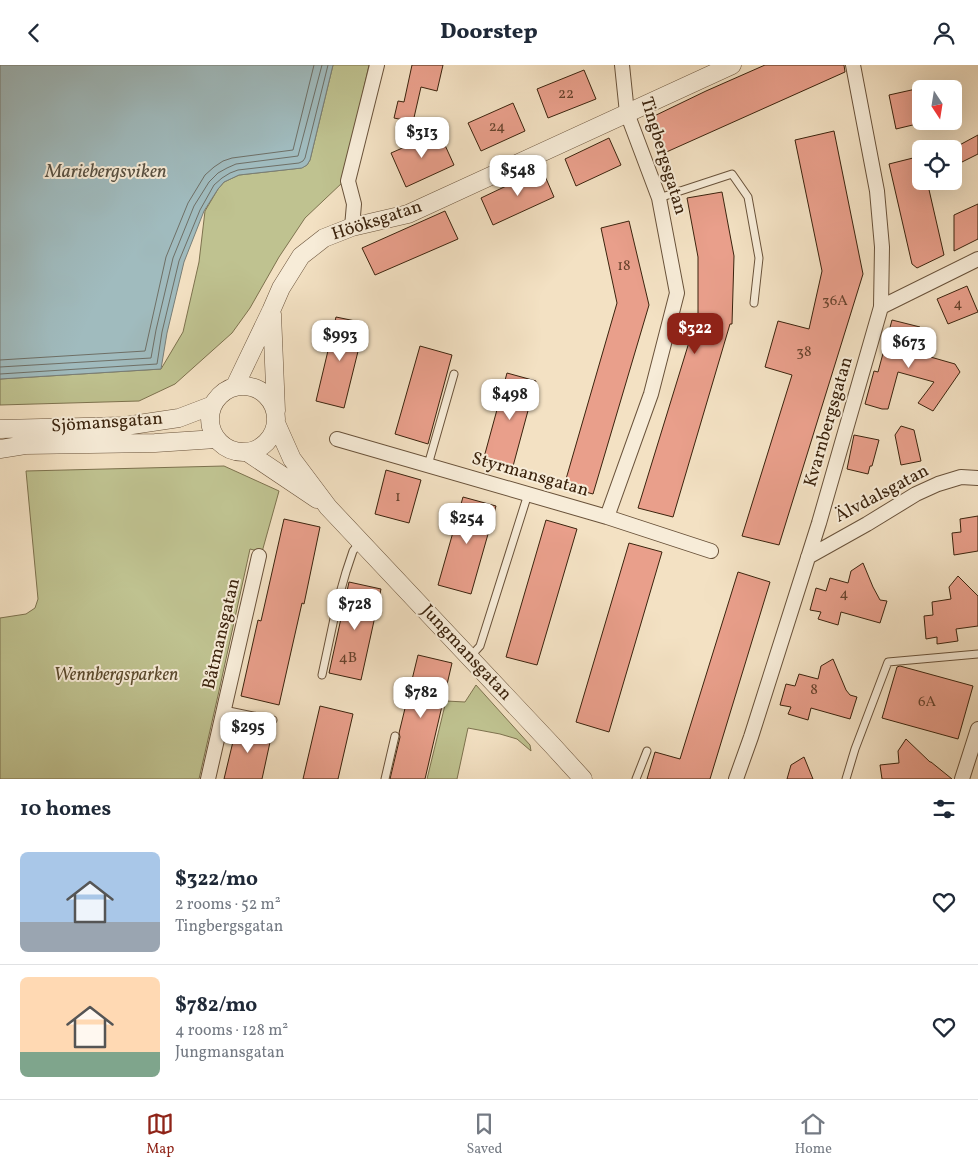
<!DOCTYPE html>
<html lang="en">
<head>
<meta charset="utf-8">
<style>
	body { margin:0; font-family:Vollkorn,serif; background:#f2f2f3; color:#1f2937; height:100vh; display:flex; flex-direction:column; font-size:19px; white-space:nowrap }
	* { box-sizing:border-box; margin:0 }
	p { font-size:16px; color:#747a83 }
	.icon { flex:none; width:28px; height:28px; fill:none; stroke:currentColor; stroke-width:2; stroke-linecap:round; stroke-linejoin:round }
	.map { position:relative; height:714px; overflow:hidden }
	.side { display:flex; flex-direction:column; background:#fff; flex:1 }
	.side>* { flex:none }
	.needle { width:32px; rotate:168deg }
	.fabs { position:absolute; left:912px; top:15px; display:grid; gap:10px }
	.fabs a { display:grid; place-items:center; width:50px; height:50px; border-radius:8px; background:#fff; box-shadow:0 5px 20px #0002; font-size:25px }
	.price { position:absolute; translate:-50% -42px; padding:0 11px; border-radius:10px; background:#fff; color:#222; font-size:16px; line-height:32px; filter:drop-shadow(0 1px 2px #0008) }
	.price::after { content:''; position:absolute; left:50%; top:30px; width:15px; height:11px; margin-left:-8px; background:inherit; clip-path:polygon(0 0,100% 0,50% 100%) }
	.price.current { background:#8f2418; color:#fff }
	ul { padding:0; list-style:none }
	li { display:flex; align-items:center; gap:15px; height:125px; padding:0 20px }
	li+li { border-top:1px solid #e0e1e3 }
	li span { display:grid; place-items:center; flex:none; width:140px; height:100px; border-radius:8px; color:#555 }
	li>.icon { margin-inline-start:auto }
	span .icon { width:60px; height:60px; fill:#fffc; stroke-width:1 }
	li b { font-size:21px }
	h2 { display:flex; justify-content:space-between; align-items:center; height:60px; padding:0 20px; font-size:21px }
	header { display:flex; justify-content:space-between; align-items:center; height:65px; padding:0 20px; background:#fff; font-size:22px; font-weight:800 }
	.tab-bar { display:flex; justify-content:space-around; align-items:center; height:70px; border-top:1px solid #e0e1e3; background:#fff; font-size:14px; color:#747a83 }
	.tab-bar a { display:grid; justify-items:center; gap:2px }
	.tab-bar .current { color:#8f2418 }
	.map>svg:first-child { display:block }
	.green { fill:#bfc290; stroke:#7d724e }
	.water { fill:#a0bbbe; stroke:#787e77 }
	.lines { fill:none; stroke-linecap:round; stroke-linejoin:round }
	.shore { stroke:#6e6f66; stroke-width:1 }
	.building { fill:#e99f8b; stroke:#3b230d }
	.service-casing { stroke:#69523a; stroke-width:9 }
	.minor-casing { stroke:#69523a; stroke-width:16 }
	.tertiary-casing { stroke:#69523a; stroke-width:19 }
	.service { stroke:#f7ecd8; stroke-width:7 }
	.minor { stroke:#f7ecd8; stroke-width:14 }
	.tertiary { stroke:#f7ecd8; stroke-width:18 }
	.labels { text-anchor:middle; dominant-baseline:central; stroke-width:4; stroke-linejoin:round; paint-order:stroke }
	.number-label { font-size:15px; fill:#66422c }
	.street-label { font-size:18px; fill:#3b230d; stroke:#f7ecd8 }
	.park-label { font-size:18px; font-style:italic; fill:#5c4b2e; stroke:#f7ecd8 }
	.water-label { font-size:19px; font-style:italic; fill:#595142; stroke:#f7ecd8 }
</style>
</head>
<body>
<header><svg class="icon" aria-label="back" viewBox="0 0 24 24"><path d="M15 5l-7 7 7 7"/></svg>Doorstep<svg class="icon" aria-label="person" viewBox="0 0 24 24"><circle cx="12" cy="8" r="4"/><path d="M4 21q1-7 8-7t8 7"/></svg></header>
<div class="map">
<svg width="978" height="714" viewBox="0 0 978 714">
	<rect width="100%" height="100%" fill="#f3e1c3"/>
	<filter id="stains"><feTurbulence type="fractalNoise" baseFrequency=".004" numOctaves="4"/><feColorMatrix values="0 0 0 0 .2 0 0 0 0 .09 0 0 0 0 .02 0 0 0 .5 -.17"/></filter>
	<radialGradient id="worn" r=".72"><stop offset=".6" stop-color="#630" stop-opacity="0"/><stop offset="1" stop-color="#630" stop-opacity=".3"/></radialGradient>
	<path class="green" d="M 333,0 L 369,0 L 343,117 L 305,153 L 279,192 L 250,243 L 232,268 L 175,319 L 139,336 L 0,340 L 0,314 L 161,304 L 183,267 L 199,197 L 205,146 L 218,124 L 224,117 L 239,110 L 301,103 L 307,100 L 310,95 Z
		M 224,401 L 279,426 L 262,487 L 250,484 L 219,626 L 199,714 L 0,714 L 0,553 L 26,549 L 35,543 L 38,534 L 26,406 Z
		M 476,620 L 530,680 L 531,686 L 517,674 L 500,669 L 468,663 L 457,714 L 427,714 L 446,636 L 465,637 Z"/>
	<path class="water" d="M 0,0 L 333,0 L 310,95 L 307,100 L 302,103 L 239,110 L 224,117 L 218,124 L 204,146 L 184,197 L 167,268 L 161,304 L 0,314 Z"/>
	<g class="lines">
		<path class="shore" d="M 0,295 L 145,286 L 166,192 L 188,138 L 205,110 L 214,102 L 223,96 L 232,93 L 293,85 L 314,0
			M 0,302 L 151,293 L 156,265 L 173,193 L 194,141 L 209,117 L 218,108 L 227,103 L 236,99 L 298,91 L 322,0
			M 0,309 L 157,299 L 162,267 L 179,196 L 200,145 L 214,120 L 222,113 L 230,108 L 238,105 L 299,98 L 303,96 L 305,93 L 328,0"/>
	</g>
	<path class="building" d="M 412,0 L 443,0 L 437,26 L 421,22 L 413,57 L 394,53 L 398,36 L 404,37 Z
		M 765,0 L 844,0 L 845,7 L 662,89 L 648,54 L 706,26 Z
		M 584,5 L 596,34 L 548,53 L 537,24 Z
		M 916,24 L 918,32 L 921,31 L 921,58 L 896,64 L 889,30 Z
		M 513,38 L 525,66 L 481,86 L 468,58 Z
		M 834,66 L 863,209 L 779,480 L 742,471 L 792,310 L 765,302 L 778,256 L 809,264 L 822,206 L 795,75 Z
		M 439,67 L 454,100 L 406,122 L 391,88 Z
		M 978,70 L 978,89 L 954,101 L 954,83 Z
		M 609,73 L 621,100 L 576,121 L 565,94 Z
		M 921,91 L 921,116 L 927,116 L 944,190 L 917,203 L 912,199 L 889,99 Z
		M 542,104 L 554,132 L 493,160 L 481,133 Z
		M 722,127 L 734,191 L 732,259 L 730,259 L 673,452 L 638,443 L 698,248 L 698,192 L 687,133 Z
		M 978,139 L 978,174 L 954,186 L 954,150 Z
		M 445,146 L 458,174 L 375,210 L 362,183 Z
		M 629,156 L 649,240 L 593,429 L 564,421 L 617,238 L 601,163 Z
		M 967,221 L 978,247 L 948,259 L 937,234 Z
		M 336,252 L 365,258 L 344,343 L 316,336 Z
		M 892,255 L 920,262 L 913,287 L 955,299 L 960,307 L 933,346 L 918,338 L 934,317 L 898,307 L 888,344 L 882,344 L 865,339 L 874,306 L 878,307 Z
		M 420,281 L 452,290 L 428,379 L 395,369 Z
		M 507,308 L 536,316 L 512,405 L 483,396 Z
		M 901,361 L 914,365 L 921,396 L 901,400 L 895,370 Z
		M 854,370 L 879,375 L 872,401 L 870,401 L 868,409 L 847,404 Z
		M 386,405 L 421,415 L 409,458 L 375,449 Z
		M 463,432 L 496,441 L 471,529 L 438,520 Z
		M 978,451 L 978,486 L 954,490 L 952,468 L 961,467 L 960,454 Z
		M 284,454 L 320,462 L 304,539 L 302,538 L 279,640 L 241,631 L 258,555 L 261,556 Z
		M 546,455 L 577,464 L 537,600 L 506,592 Z
		M 629,478 L 662,487 L 609,667 L 576,657 Z
		M 863,498 L 873,522 L 880,535 L 887,536 L 880,558 L 841,547 L 838,560 L 818,554 L 821,547 L 810,545 L 816,523 L 826,526 L 830,513 L 848,518 L 851,506 Z
		M 738,507 L 770,517 L 710,714 L 647,714 L 655,687 L 680,694 Z
		M 958,511 L 978,531 L 978,561 L 956,564 L 958,576 L 937,579 L 937,572 L 926,574 L 924,551 L 933,550 L 932,537 L 951,534 L 949,522 Z
		M 349,517 L 381,524 L 361,615 L 329,608 Z
		M 418,590 L 452,598 L 425,714 L 390,714 L 400,672 L 399,668 Z
		M 833,594 L 846,625 L 850,630 L 857,632 L 850,654 L 811,643 L 808,655 L 788,649 L 791,642 L 780,640 L 786,619 L 795,621 L 799,609 L 818,614 L 821,601 Z
		M 900,601 L 973,621 L 958,674 L 882,653 L 897,602 Z
		M 320,641 L 353,649 L 338,714 L 303,714 Z
		M 237,660 L 272,668 L 262,714 L 224,714 Z
		M 906,674 L 930,697 L 931,697 L 952,714 L 882,714 L 880,700 L 899,698 L 898,686 Z
		M 804,692 L 813,714 L 787,714 L 791,700 Z"/>
	<g class="lines">
		<g class="service-casing">
			<path id="service" d="M 659,133 L 732,109 L 748,132 L 759,193 L 754,238
				M 428,400 L 454,309
				M 470,592 L 480,581 L 528,429
				M 322,610 L 338,535 L 346,507 L 353,486 L 360,477
				M 224,645 L 273,655
				M 385,714 L 395,671
				M 636,714 L 647,686
				M 846,714 L 855,684 L 888,597 L 978,589"/>
		</g>
		<g class="minor-casing">
			<path id="minor" d="M 352,162 L 354,139 L 348,116 L 377,0
				M 881,242 L 978,194
				M 337,374 L 607,452 L 711,486
				M 607,452 L 651,329 L 677,228 L 659,133 L 627,48 L 622,0
				M 808,492 L 867,459 L 916,429 L 938,419 L 961,412 L 978,413
				M 208,714 L 259,491
				M 736,714 L 751,672 L 819,458 L 881,242 L 882,182 L 877,126 L 853,0
				M 962,714 L 978,664"/>
		</g>
		<g class="tertiary-casing">
			<path id="tertiary" d="M 272,249 L 276,346
				M210 354a33 33 0 1 1 66 0a33 33 0 1 1-66 0Z
				M 235,321 L 271,246 L 281,223 L 301,191 L 324,173 L 352,162 L 408,149 L 732,0
				M 276,358 L 292,394 L 328,442 L 552,680 L 583,714
				M 0,364 L 125,361 L 179,353 L 213,340
				M 0,384 L 25,380 L 155,378 L 216,374
				M 247,387 L 317,434"/>
		</g>
		<use href="#service" class="service"/>
		<use href="#minor" class="minor"/>
		<use href="#tertiary" class="tertiary"/>
	</g>
	<g class="labels">
		<g class="number-label">
			<text x="566" y="29">22</text>
			<text x="497" y="62">24</text>
			<text x="624" y="201">18</text>
			<text x="835" y="236">36A</text>
			<text x="958" y="239">4</text>
			<text x="804" y="287">38</text>
			<text x="398" y="432">1</text>
			<text x="844" y="529">4</text>
			<text x="348" y="593">4B</text>
			<text x="814" y="625">8</text>
			<text x="927" y="637">6A</text>
		</g>
		<g class="street-label">
			<text transform="translate(663 91) rotate(73)">Tingbergsgatan</text>
			<text transform="translate(377 156) rotate(-18)">Hööksgatan</text>
			<text transform="translate(829 357) rotate(-74)">Kvarnbergsgatan</text>
			<text transform="translate(107 358) rotate(-4)">Sjömansgatan</text>
			<text transform="translate(530 410) rotate(16)">Styrmansgatan</text>
			<text transform="translate(882 429) rotate(-28)">Älvdalsgatan</text>
			<text transform="translate(222 569) rotate(-77)">Båtmansgatan</text>
			<text transform="translate(466 588) rotate(47)">Jungmansgatan</text>
		</g>
		<g class="park-label">
			<text x="116" y="610">Wennbergsparken</text>
		</g>
		<g class="water-label">
			<text x="106" y="107">Mariebergsviken</text>
		</g>
	</g>
	<rect width="100%" height="100%" filter="url(#stains)"/>
	<rect width="100%" height="100%" fill="url(#worn)"/>
</svg>
<div class="fabs">
<a><svg class="needle" viewBox="-14 -14 28 28"><path d="M0-13l5 13h-10z" fill="#e53935"/><path d="M0 13l5-13h-10z" fill="#747a83"/></svg></a>
<a><svg class="icon" aria-label="locate" viewBox="0 0 24 24"><circle cx="12" cy="12" r="6"/><path d="M12 2v4M12 18v4M2 12h4M18 12h4"/></svg></a>
</div>
<b class="price" style="left:422px;top:94px">$313</b>
<b class="price" style="left:518px;top:132px">$548</b>
<b class="price current" style="left:695px;top:290px">$322</b>
<b class="price" style="left:340px;top:297px">$993</b>
<b class="price" style="left:909px;top:304px">$673</b>
<b class="price" style="left:510px;top:356px">$498</b>
<b class="price" style="left:467px;top:480px">$254</b>
<b class="price" style="left:355px;top:566px">$728</b>
<b class="price" style="left:421px;top:654px">$782</b>
<b class="price" style="left:248px;top:689px">$295</b>
</div>
<section class="side">
<h2>10 homes<svg class="icon" aria-label="filters" viewBox="0 0 24 24"><path d="M4 7h16M4 17h16"/><circle cx="9" cy="7" r="2"/><circle cx="15" cy="17" r="2"/></svg></h2>
<ul>
<li><span style="background:linear-gradient(#a9c7e8 70%,#9aa5b1 0)"><svg class="icon" aria-label="home" viewBox="0 0 24 24"><path d="M3 11l9-7 9 7M6 9v11h12V9"/></svg></span><div><b>$322/mo</b><p>2 rooms · 52 m²</p><p>Tingbergsgatan</p></div><svg class="icon" aria-label="heart" viewBox="0 0 24 24"><path d="M12 20l-8-8c-3-5 5-10 8-4 3-6 11-1 8 4z"/></svg></li>
<li><span style="background:linear-gradient(#ffd9b3 75%,#7fa58c 0)"><svg class="icon" aria-label="home" viewBox="0 0 24 24"><path d="M3 11l9-7 9 7M6 9v11h12V9"/></svg></span><div><b>$782/mo</b><p>4 rooms · 128 m²</p><p>Jungmansgatan</p></div><svg class="icon" aria-label="heart" viewBox="0 0 24 24"><path d="M12 20l-8-8c-3-5 5-10 8-4 3-6 11-1 8 4z"/></svg></li>
</ul>
</section>
<nav class="tab-bar">
<a class="current"><svg class="icon" aria-label="map" viewBox="0 0 24 24"><path d="M3 6l6-2 6 2 6-2v14l-6 2-6-2-6 2zM9 4v14M15 6v14"/></svg>Map</a>
<a><svg class="icon" aria-label="saved" viewBox="0 0 24 24"><path d="M7 4h10v16l-5-4-5 4z"/></svg>Saved</a>
<a><svg class="icon" aria-label="home" viewBox="0 0 24 24"><path d="M3 11l9-7 9 7M6 9v11h12V9"/></svg>Home</a>
</nav>
</body>
</html>
